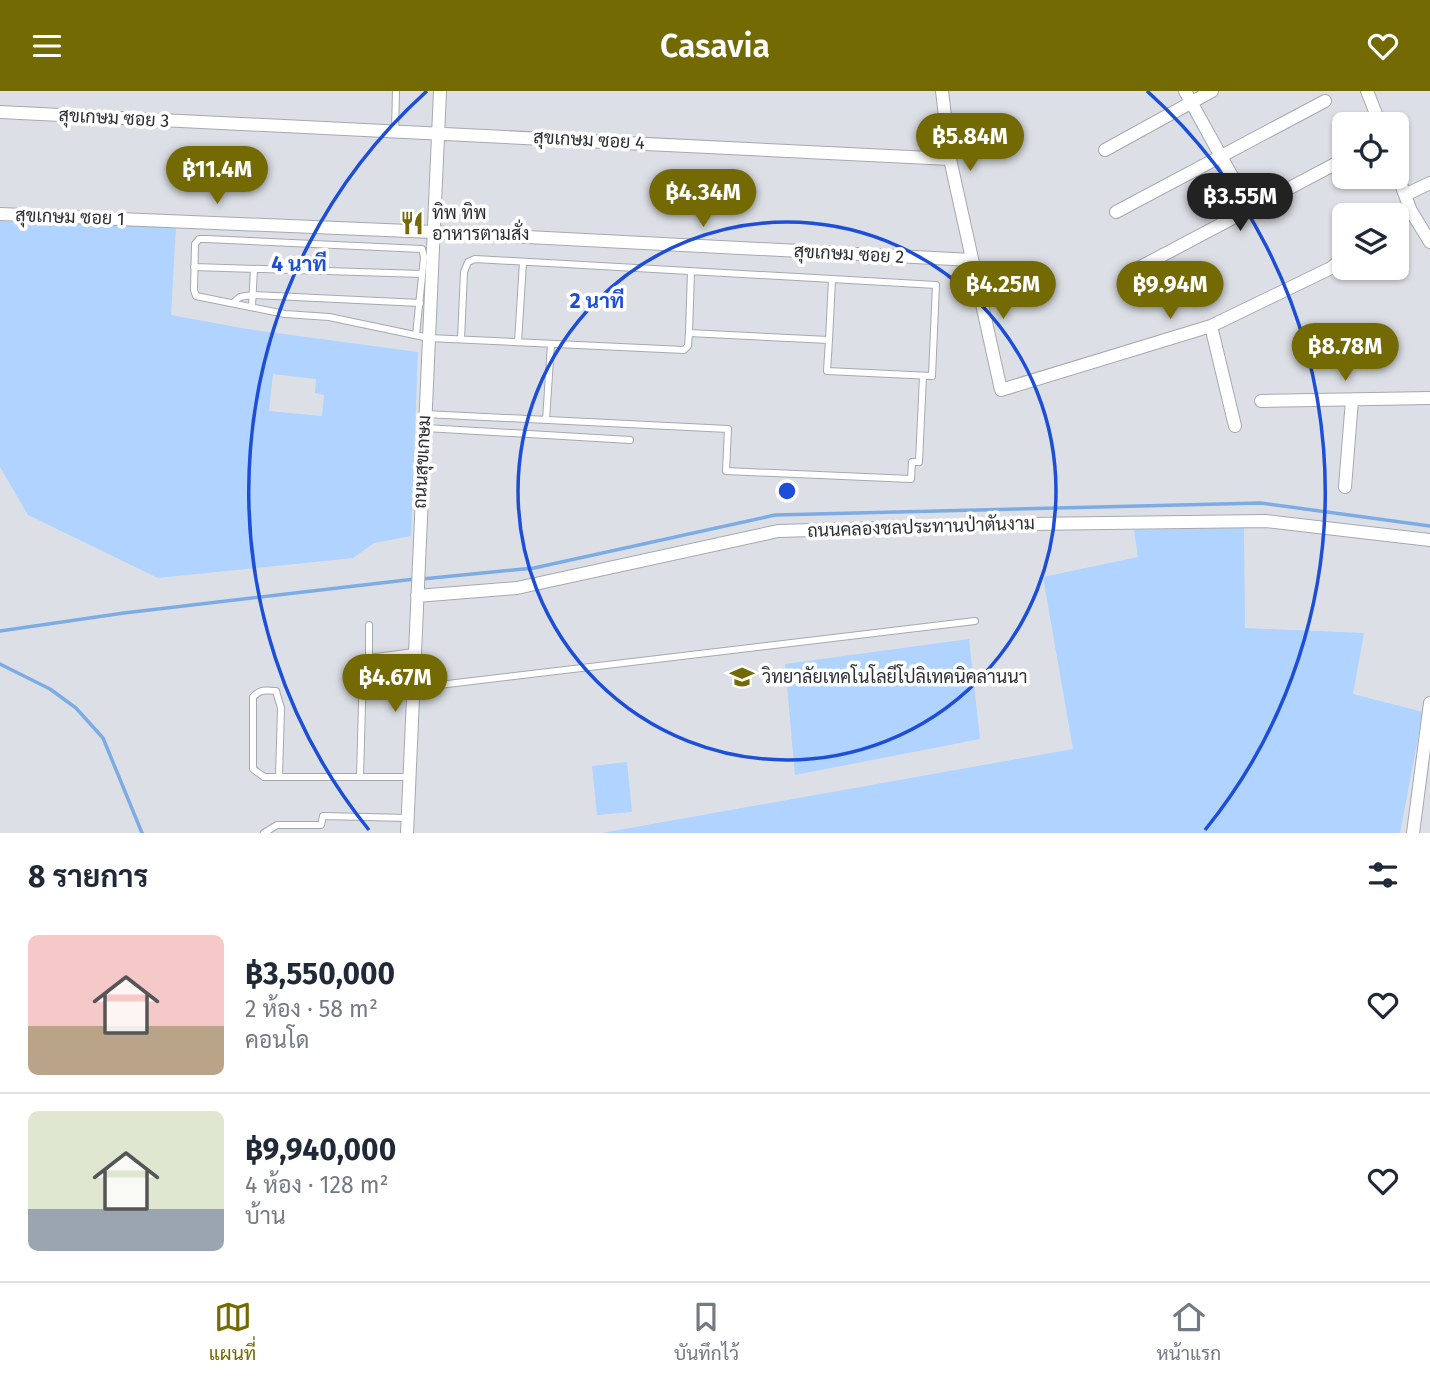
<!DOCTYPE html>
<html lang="th">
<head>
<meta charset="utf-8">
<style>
	body { margin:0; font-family:"Fira Sans",Sarabun,sans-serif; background:#f6f6f7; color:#1f2937; height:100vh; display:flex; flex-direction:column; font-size:26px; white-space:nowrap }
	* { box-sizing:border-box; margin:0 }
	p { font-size:23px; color:#747a83 }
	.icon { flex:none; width:38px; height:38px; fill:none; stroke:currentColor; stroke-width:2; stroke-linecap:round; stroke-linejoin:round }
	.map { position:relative; height:742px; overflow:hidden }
	.details { display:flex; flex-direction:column; background:#fff; flex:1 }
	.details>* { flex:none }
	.buttons { position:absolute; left:1332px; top:21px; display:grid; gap:14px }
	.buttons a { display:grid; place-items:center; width:77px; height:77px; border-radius:10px; background:#fff; box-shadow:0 2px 5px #0004; font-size:35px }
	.price { position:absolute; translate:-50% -60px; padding:0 16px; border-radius:24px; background:#736a03; color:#fff; font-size:23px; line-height:46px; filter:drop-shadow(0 2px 4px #0008) }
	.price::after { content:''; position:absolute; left:50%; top:42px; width:21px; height:16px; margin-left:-10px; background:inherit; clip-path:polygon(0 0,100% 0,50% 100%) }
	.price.selected { background:#222; color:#fff }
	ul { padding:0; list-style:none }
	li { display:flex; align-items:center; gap:21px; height:175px; padding:0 28px }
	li+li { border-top:2px solid #e0e1e3 }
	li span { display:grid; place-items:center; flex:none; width:196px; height:140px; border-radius:10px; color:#555 }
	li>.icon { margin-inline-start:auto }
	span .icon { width:84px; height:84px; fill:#fffc; stroke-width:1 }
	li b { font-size:30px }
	h2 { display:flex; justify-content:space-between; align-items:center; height:84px; padding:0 28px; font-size:30px }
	header { display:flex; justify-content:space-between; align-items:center; height:91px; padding:0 28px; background:#736a03; color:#fff; font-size:32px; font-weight:600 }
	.tab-bar { display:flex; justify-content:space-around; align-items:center; height:98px; border-top:2px solid #e0e1e3; background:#fff; font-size:19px; color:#747a83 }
	.tab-bar a { display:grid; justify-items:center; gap:4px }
	.tab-bar .selected { color:#736a03 }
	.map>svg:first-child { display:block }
	.green { fill:#b0d3ff; fill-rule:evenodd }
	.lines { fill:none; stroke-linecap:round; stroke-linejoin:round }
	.stream { stroke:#7dace4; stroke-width:3.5 }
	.lane-casing { stroke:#a5a9af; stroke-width:8 }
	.street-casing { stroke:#a5a9af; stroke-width:14 }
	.lane { stroke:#fff; stroke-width:6 }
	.street { stroke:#fff; stroke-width:12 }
	.ring { fill:none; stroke:#1d4ed8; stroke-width:3.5 }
	.labels { text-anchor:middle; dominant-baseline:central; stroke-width:7; stroke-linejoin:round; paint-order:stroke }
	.street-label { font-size:18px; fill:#2d2e31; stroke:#fff }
	.poi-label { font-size:18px; fill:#2d2e31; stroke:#fff; text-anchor:start }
	.centre { fill:#1d4ed8; stroke:#fff; stroke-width:3.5 }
	.ring-label { font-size:21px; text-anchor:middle; font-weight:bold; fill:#1d4ed8; stroke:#fff; stroke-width:7; stroke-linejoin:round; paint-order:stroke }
</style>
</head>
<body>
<header><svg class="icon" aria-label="menu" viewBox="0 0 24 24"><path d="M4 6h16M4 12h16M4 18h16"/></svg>Casavia<svg class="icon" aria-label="heart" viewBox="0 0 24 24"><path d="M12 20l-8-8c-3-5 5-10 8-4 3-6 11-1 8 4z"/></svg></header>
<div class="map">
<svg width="1430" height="742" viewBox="0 0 1430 742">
	<rect width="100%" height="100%" fill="#dce0e6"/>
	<path class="green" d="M 0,130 L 176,136 L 171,224 L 247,238 L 418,261 L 411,445 L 374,452 L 353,467 L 158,487 L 28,424 L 0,376 ZM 273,283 L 316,288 L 315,302 L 324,304 L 322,325 L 269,320 Z
		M 1244,437 L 1245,537 L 1364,542 L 1353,603 L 1423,621 L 1400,742 L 602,742 L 1073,658 L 1043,486 L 1138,466 L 1134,439 Z
		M 969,548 L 980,648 L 795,684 L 785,573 Z
		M 627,671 L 632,721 L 597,724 L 592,675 Z"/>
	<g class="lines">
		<path class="stream" d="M 422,488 L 534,477 L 775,424 L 1261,412 L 1430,435
			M 0,540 L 124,522 L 415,488
			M 0,573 L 50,598 L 76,617 L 103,647 L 142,742"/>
		<g class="lane-casing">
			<path id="lane" d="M 395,40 L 396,0
				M 194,176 L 422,183
				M 234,211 L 240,206 L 252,204 L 420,212
				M 252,215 L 254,178
				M 689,242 L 691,180
				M 416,244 L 424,166 L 422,158 L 206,148 L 199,148 L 195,153 L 194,199 L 196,205 L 285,223 L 329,226 L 429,247 L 684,259 L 688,255 L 689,242 L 829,249 L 832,188 L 936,194 L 932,285 L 827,280 L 829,249
				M 461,248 L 464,181 L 468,171 L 475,168 L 832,188
				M 518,251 L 523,171
				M 425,323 L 728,338 L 726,380 L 911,388 L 912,371 L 919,371 L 923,285
				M 546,329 L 551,253
				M 426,337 L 630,349
				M 369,534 L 369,567
				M 414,597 L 975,530
				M 279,686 L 281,617 L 276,600 C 266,599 260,598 253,606 L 253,678 L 264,686 L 409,686
				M 360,686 L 363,576 L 369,567 L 414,561
				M 264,742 L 277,734 L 321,734 L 323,725 L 407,727"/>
		</g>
		<g class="street-casing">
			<path id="street" d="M 942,0 L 950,68 L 1001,299 L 1211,235 L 1331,177 L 1344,166
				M 1185,0 L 1250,118
				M 1367,0 L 1380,33
				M 0,21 L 950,68
				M 1105,59 L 1212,0
				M 1396,80 L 1411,120 L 1430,151
				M 1405,104 L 1430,92
				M 1116,121 L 1325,10
				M 0,123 L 433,141 L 972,169
				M 1396,128 L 1411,120
				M 1129,182 L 1335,73
				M 1211,235 L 1235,335
				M 1261,310 L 1430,307
				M 1345,396 L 1352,309
				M 417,505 L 517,497 L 778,440 L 1028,433 L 1266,430 L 1430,449
				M 407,742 L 440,0
				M 1413,742 L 1430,612"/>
		</g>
		<use href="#lane" class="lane"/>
		<use href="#street" class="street"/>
	</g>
	<g class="ring">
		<circle cx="787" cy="400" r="269"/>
		<path d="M369 739A538 538 0 0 1 427 0M1147 0A538 538 0 0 1 1205 739"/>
	</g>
	<defs>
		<g id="restaurant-bare" transform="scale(1.89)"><path d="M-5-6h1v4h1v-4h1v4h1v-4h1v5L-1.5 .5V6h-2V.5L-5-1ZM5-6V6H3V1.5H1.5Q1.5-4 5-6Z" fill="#736a03" stroke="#fff" stroke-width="2.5" paint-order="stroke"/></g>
		<g id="university-bare" transform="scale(1.89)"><path d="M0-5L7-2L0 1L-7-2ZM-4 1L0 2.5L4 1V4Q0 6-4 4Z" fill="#736a03" stroke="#fff" stroke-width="2.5" paint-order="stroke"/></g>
	</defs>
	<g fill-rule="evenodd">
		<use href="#restaurant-bare" x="412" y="132"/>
		<use href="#university-bare" x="742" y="586"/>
	</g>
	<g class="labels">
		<g class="street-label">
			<text transform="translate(114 27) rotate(3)">สุขเกษม ซอย 3</text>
			<text transform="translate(589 49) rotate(3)">สุขเกษม ซอย 4</text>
			<text transform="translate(70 126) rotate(2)">สุขเกษม ซอย 1</text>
			<text transform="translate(849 163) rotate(3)">สุขเกษม ซอย 2</text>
			<text transform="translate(422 371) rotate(-87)">ถนนสุขเกษม</text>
			<text transform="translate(921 436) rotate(-2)">ถนนคลองชลประทานป่าตันงาม</text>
		</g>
		<g class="poi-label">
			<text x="432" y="122">ทิพ ทิพ<tspan x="432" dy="21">อาหารตามสั่ง</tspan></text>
			<text x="762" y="586">วิทยาลัยเทคโนโลยีโปลิเทคนิคลานนา</text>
		</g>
	</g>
	<circle cx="787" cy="400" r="10" class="centre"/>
	<g class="ring-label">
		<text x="299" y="180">4 นาที</text>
		<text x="597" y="217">2 นาที</text>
	</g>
</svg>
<div class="buttons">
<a><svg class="icon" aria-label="locate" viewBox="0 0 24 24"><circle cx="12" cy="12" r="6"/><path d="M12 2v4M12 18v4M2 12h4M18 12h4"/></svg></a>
<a><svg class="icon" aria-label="layers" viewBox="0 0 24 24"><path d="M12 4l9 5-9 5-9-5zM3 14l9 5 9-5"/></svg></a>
</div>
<b class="price" style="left:970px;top:82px">฿5.84M</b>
<b class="price" style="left:217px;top:115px">฿11.4M</b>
<b class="price" style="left:703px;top:138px">฿4.34M</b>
<b class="price selected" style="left:1240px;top:142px">฿3.55M</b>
<b class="price" style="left:1003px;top:230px">฿4.25M</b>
<b class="price" style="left:1170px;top:230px">฿9.94M</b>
<b class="price" style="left:1345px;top:292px">฿8.78M</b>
<b class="price" style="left:395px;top:623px">฿4.67M</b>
</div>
<section class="details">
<h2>8 รายการ<svg class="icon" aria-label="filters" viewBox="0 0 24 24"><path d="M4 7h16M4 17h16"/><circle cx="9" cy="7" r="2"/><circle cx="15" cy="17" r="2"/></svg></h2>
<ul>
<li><span style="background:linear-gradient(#f6c9c9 65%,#b9a48a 0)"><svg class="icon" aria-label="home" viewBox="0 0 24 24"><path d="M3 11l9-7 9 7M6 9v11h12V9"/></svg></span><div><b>฿3,550,000</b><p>2 ห้อง · 58 m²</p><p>คอนโด</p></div><svg class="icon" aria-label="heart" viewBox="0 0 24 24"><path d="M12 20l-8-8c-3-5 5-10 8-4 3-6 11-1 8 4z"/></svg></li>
<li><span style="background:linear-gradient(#dfe7d0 70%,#9aa5b1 0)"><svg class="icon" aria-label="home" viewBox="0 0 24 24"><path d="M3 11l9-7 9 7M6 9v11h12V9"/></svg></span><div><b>฿9,940,000</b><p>4 ห้อง · 128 m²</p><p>บ้าน</p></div><svg class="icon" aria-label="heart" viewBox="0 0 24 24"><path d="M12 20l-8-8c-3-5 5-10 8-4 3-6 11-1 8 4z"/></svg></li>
</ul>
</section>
<nav class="tab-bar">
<a class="selected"><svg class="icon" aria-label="map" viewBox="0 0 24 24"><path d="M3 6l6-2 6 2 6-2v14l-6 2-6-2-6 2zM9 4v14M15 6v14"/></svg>แผนที่</a>
<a><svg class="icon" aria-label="saved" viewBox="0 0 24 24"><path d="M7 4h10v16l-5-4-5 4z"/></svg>บันทึกไว้</a>
<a><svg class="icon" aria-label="home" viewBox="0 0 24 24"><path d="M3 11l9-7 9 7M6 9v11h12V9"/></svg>หน้าแรก</a>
</nav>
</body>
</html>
